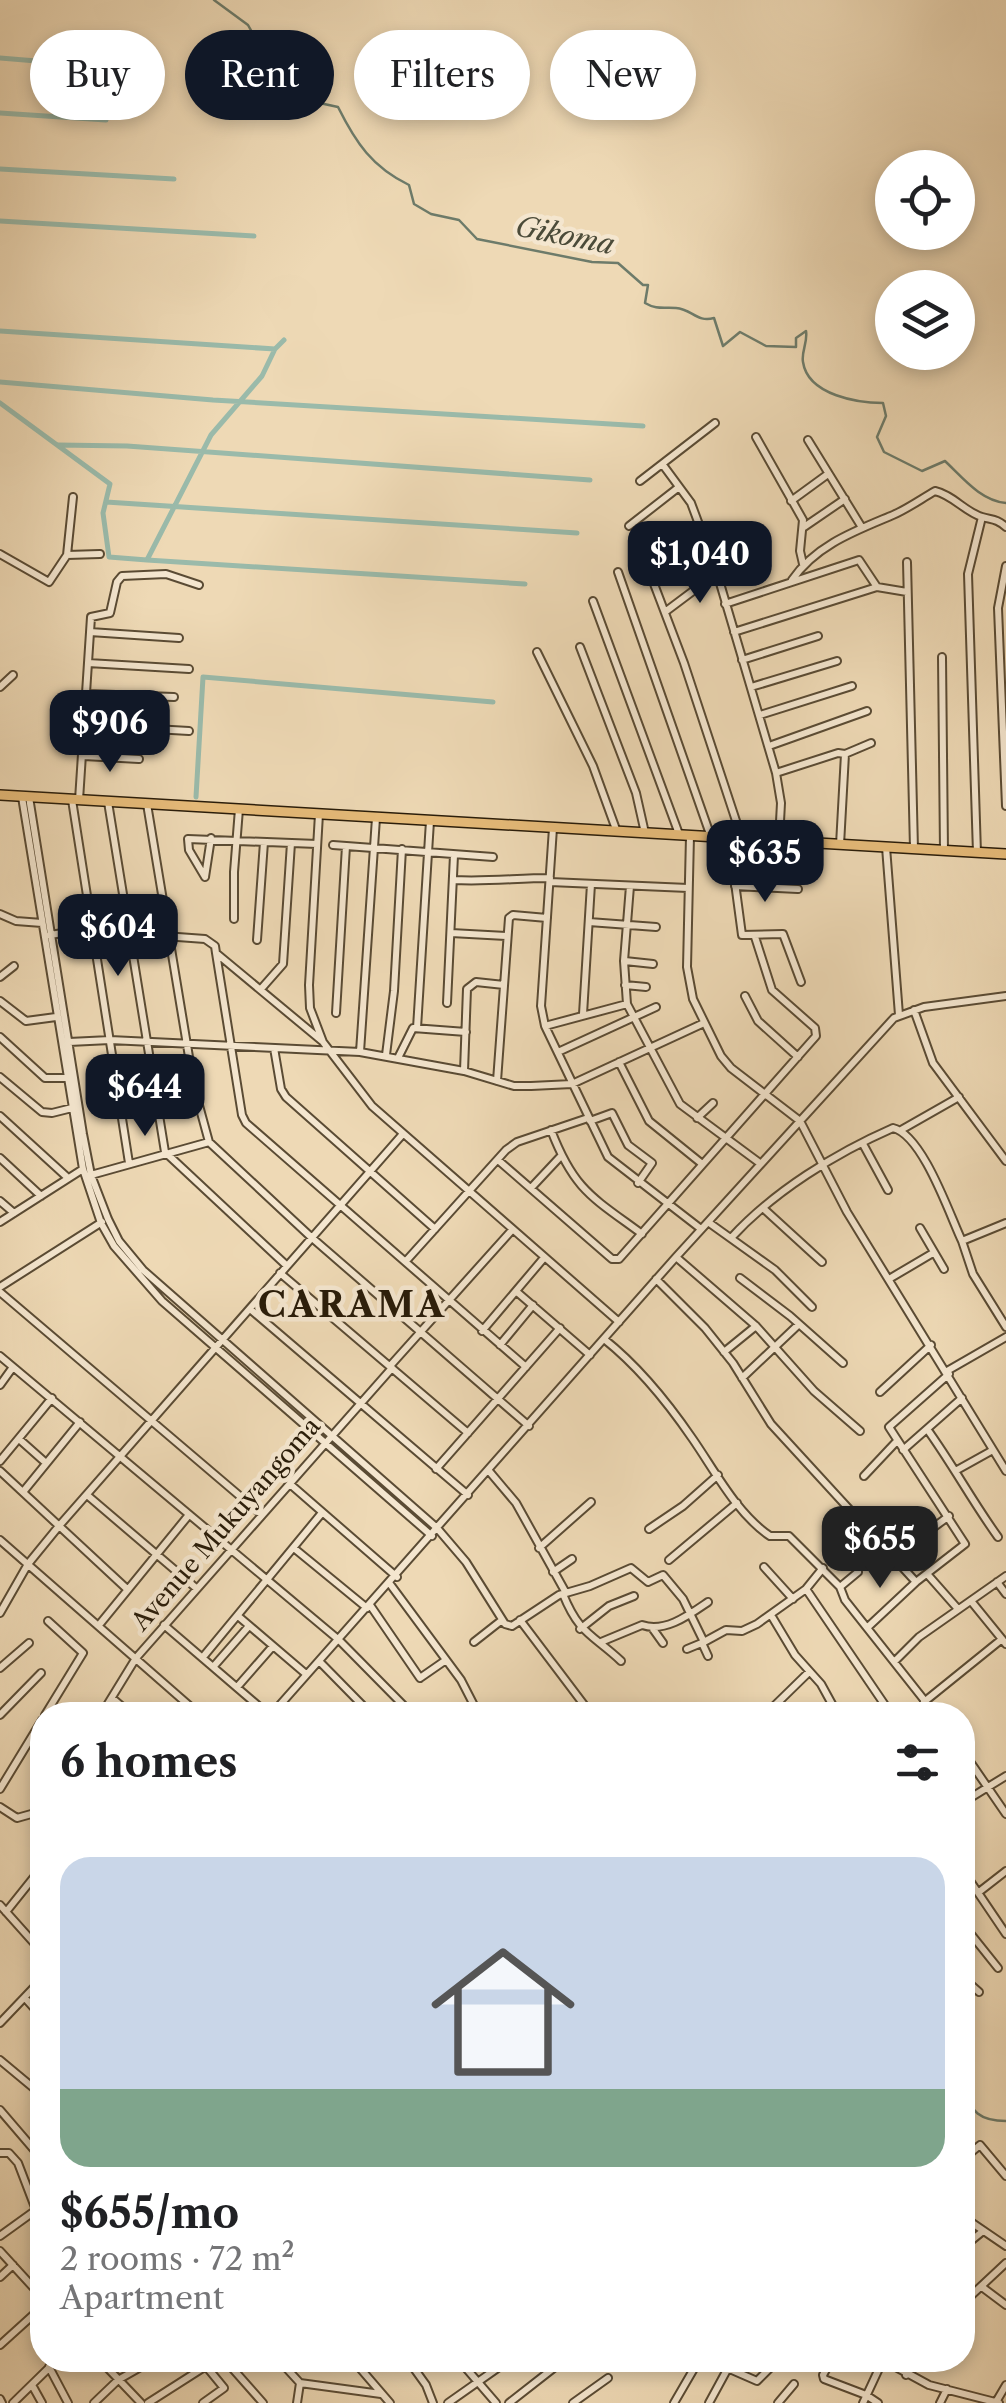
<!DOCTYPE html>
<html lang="en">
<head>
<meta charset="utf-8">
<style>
	body { margin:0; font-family:"Libre Caslon Text",serif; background:#f6f6f6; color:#202124; height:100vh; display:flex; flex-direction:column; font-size:38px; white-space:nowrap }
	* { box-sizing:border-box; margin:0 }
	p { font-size:32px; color:#757577 }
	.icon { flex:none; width:55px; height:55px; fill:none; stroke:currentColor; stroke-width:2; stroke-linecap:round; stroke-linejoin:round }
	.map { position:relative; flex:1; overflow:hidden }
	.side { position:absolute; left:30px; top:1702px; width:945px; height:670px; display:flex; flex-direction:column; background:#fff; border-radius:40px; box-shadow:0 5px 15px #0003 }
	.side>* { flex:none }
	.top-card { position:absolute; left:30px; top:30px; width:948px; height:90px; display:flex; gap:20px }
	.buttons { position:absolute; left:875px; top:150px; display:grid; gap:20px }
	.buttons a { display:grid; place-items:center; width:100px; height:100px; border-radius:50%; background:#fff; box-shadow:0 5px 15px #0003; font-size:50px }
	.price { position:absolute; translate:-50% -85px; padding:0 22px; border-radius:20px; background:#111827; color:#fff; font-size:32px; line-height:65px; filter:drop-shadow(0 2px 5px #0008) }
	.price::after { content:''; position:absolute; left:50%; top:60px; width:30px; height:22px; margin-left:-15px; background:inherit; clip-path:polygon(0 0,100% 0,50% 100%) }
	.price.on { background:#222; color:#fff }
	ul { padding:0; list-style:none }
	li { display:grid; align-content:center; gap:20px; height:530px; padding:0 30px }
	li span { display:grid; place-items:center; height:310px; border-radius:30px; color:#555 }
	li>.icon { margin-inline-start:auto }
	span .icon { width:180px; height:180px; fill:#fffc; stroke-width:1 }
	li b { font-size:42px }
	h2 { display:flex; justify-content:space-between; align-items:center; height:120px; padding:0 30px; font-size:42px }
	.tag { padding:0 35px; border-radius:45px; background:#fff; box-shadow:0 5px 15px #0003; font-size:35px; line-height:90px }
	.tag.on { background:#111827; color:#fff }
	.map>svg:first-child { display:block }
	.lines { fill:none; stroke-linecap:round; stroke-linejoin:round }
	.stream { stroke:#6d7b6a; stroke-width:2.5 }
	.canal { stroke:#9abaaa; stroke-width:5 }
	.minor-casing { stroke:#5a4b34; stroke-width:10 }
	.major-casing { stroke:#291c09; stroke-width:12 }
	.minor { stroke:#f4e6cf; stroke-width:6 }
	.major { stroke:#e7bc7a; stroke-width:9 }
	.labels { text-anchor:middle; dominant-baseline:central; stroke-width:9; stroke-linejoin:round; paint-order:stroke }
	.street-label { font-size:25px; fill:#291c09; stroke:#f4e6cf }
	.water-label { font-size:28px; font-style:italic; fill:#4b4b39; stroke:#f4e6cf }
	.district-label { font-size:35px; font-weight:bold; letter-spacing:2.5px; fill:#291c09; stroke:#f4e6cf }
</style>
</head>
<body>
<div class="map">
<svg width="1006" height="2403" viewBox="0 0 1006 2403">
	<rect width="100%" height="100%" fill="#eed9b5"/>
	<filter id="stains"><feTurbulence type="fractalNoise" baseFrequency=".002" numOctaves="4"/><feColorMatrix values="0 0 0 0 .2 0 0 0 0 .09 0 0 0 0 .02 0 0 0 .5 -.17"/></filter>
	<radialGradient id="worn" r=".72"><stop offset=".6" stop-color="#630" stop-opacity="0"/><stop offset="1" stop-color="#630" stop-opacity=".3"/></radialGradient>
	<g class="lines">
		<path class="stream" d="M 214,0 L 248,25 L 276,75 L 292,87 L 308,91 L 315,102 L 338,107 C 356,143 372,167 409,185 L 414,204 L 431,214 L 459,220 L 477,239 L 592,262 L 618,263 L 643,285 L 648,285 L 645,303 C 657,310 663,307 676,308 C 692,309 697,323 714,318 L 723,346 L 740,332 L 766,346 L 796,347 L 796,338 L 806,331 C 808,342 801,352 803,362 C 808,396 860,403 883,403 L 886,416 L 877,437 L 884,452 L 922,471 L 945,461 C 963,478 981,501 1006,503
			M 962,2088 C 971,2112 980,2121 1006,2121"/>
		<path class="canal" d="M 0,58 L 73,64
			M 0,113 L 106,120
			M 0,169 L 174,179
			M 0,221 L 254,236
			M 0,331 L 275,349
			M 0,382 L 213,400 L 643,426
			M 0,403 L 110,484 L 103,513 L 109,557 L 147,560 L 211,435 L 262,376 L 275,349 L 284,340
			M 58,445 L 127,446 L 590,480
			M 106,502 L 577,533
			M 147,560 L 525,584
			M 196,797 L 203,677 L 493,702"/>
		<g class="minor-casing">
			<path id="minor" d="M 756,437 L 803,520 L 800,551 L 803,564
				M 808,440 L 861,526
				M 663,465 L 691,503 L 717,573 L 776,773 L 781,803 L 779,840
				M 640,481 L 715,423
				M 791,501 L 828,474
				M 629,526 L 679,487
				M 804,527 L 845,499
				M 0,554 L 49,582 L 67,555 L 100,554
				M 67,555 L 73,497
				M 643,555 L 684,663 L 742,839
				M 907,562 L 914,849
				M 1006,566 L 998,608 L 1006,806
				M 618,572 L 711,837
				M 792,580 C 816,545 855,531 893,515 C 907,509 921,499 935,491 C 953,495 965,512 982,517 C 993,520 997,519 1006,527
				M 593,601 L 679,834
				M 725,604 L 859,560 L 877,587
				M 665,612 L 717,573
				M 90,632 L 179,638
				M 734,632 L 877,587 L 907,592
				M 580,647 L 636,793 L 645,833
				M 537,652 L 593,766 L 617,832
				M 942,657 L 944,851
				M 742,660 L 818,636
				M 88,663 L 189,669
				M 0,687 L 13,675
				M 751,687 L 837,661
				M 87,694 L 174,697
				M 760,715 L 852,686
				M 85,725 L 189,731
				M 769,746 L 867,711
				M 84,756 L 139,759
				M 776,773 L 838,753 L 845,754 L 871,743
				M 22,797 L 83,1169 L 101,1223 L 114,1246 L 162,1301 L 432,1536
				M 29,797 L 83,1134 L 91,1175 L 108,1219 L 119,1241 L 143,1270 L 437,1528 L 466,1562 L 505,1624 L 512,1626 L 559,1595 L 590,1586 L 631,1568 L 648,1582 L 663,1575 L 683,1599 L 704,1642 L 726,1630 L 742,1631 L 757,1624 L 806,1589 L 823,1568
				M 72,800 L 129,1163
				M 79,800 L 91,617 L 110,613 L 117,582 L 122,576 L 166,574 L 199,585
				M 108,802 L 165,1152 L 286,1265
				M 147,804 L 194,1087 L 209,1142 L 311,1237 L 529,1426
				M 319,814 L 309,985 L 310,1008 L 323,1042 L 372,1106 L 619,1322
				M 553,828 L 541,1006 L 545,1026 L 608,1157 L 701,1229
				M 690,836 L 687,967 L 693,999 L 721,1056 L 731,1068 L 800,1121 L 847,1212 L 1006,1471
				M 729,838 L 742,935 L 783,934 L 801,982
				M 333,845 L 493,857
				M 840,845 L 845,754
				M 886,847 L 899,1015
				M 977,853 L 968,574 L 982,517
				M 205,877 L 189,850 L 188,839 L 317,844
				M 205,877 L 211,838
				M 453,880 C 487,882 517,878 550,878
				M 550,882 L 688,888
				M 630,886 L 624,961 L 627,1004 L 680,1104 L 761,1164
				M 735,886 L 798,889
				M 0,914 L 16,921 L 42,923
				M 234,919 L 234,872 L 239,809
				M 589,922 L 656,927
				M 451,933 L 506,936
				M 50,935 L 82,930 L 205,939 L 215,946 L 216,953 L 322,1041
				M 257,940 L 264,842
				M 216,953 L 242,1115 L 246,1123 L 526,1367
				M 625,961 L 653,964
				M 0,977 L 14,966
				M 625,985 L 646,987
				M 261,989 L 283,964 L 291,843
				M 745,996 L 758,1021 L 798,1057
				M 0,1001 L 26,1021 L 56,1017
				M 447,1003 L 454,855
				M 914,1010 L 933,1063 L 1006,1161
				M 336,1013 L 346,846
				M 583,1014 L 591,884
				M 545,1026 L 627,1004
				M 417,1028 L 430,821
				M 0,1037 L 45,1078 L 66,1078
				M 69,1042 L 110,1040 L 360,1052 L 464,1071 L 514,1086 L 531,1086 L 572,1084 L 704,1023
				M 274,1048 L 281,1089 L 286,1097 L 435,1229
				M 360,1052 L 376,818
				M 558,1052 L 656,1007
				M 386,1055 L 394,991 L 402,849
				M 398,1058 L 413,1028 L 466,1032
				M 619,1062 L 649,1121 L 701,1163
				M 464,1071 L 467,989 L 476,982 L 504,985
				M 0,1077 L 42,1112 L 52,1113 L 72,1108
				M 497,1081 L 509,918 L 513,915 L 547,918
				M 0,1116 L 68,1178
				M 697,1118 L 713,1103
				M 590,1121 L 612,1113 L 628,1145 L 652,1163 L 638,1183
				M 551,1130 C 574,1190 592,1197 642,1234
				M 901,1130 L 959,1097
				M 863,1144 L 888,1190
				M 0,1158 L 41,1196
				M 498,1160 L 612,1259 L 619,1259 L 816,1036 L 815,1028 L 772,990 L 755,937
				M 91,1175 L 209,1142
				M 531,1188 L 561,1156
				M 0,1201 L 14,1213
				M 764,1209 L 822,1262
				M 0,1222 L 83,1169
				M 708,1222 L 775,1270 L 812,1307
				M 920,1228 L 944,1269
				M 731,1238 C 774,1191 836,1153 893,1128 C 923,1135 950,1216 962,1241 L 1006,1223
				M 962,1241 L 973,1274 L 1006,1327
				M 676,1257 L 756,1326 L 814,1391 L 860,1431
				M 406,1261 L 506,1150 L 517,1142 L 588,1118
				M 280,1273 L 468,1433
				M 740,1278 L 790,1316 L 843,1363
				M 656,1279 L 705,1328 L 733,1363 L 771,1424 L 916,1582
				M 889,1279 L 933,1253
				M 0,1287 L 102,1222
				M 0,1292 L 261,1514
				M 517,1292 L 590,1355
				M 250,1309 L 468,1495
				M 482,1331 L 543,1259
				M 604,1339 C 638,1366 668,1403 692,1438 C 715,1471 737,1514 770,1536 L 789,1536 L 840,1587 L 845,1600 L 936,1715
				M 500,1345 L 533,1305
				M 724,1352 L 756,1326
				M 0,1356 L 339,1640 L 413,1715
				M 390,1366 L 512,1230
				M 947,1371 L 1006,1337
				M 742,1378 L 798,1325
				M 0,1385 L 13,1367
				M 880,1392 L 931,1345
				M 927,1429 C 953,1465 972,1501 998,1537
				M 19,1439 L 46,1463
				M 903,1450 L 962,1398
				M 0,1461 L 52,1398
				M 436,1469 L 560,1328
				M 957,1470 L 993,1450
				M 0,1471 L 127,1589
				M 489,1471 L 516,1503 L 566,1593
				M 864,1476 L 896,1442
				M 290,1484 L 397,1577
				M 23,1492 L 80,1422
				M 87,1495 L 196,1588
				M 649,1529 L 683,1506 L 718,1475
				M 0,1540 L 200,1715
				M 539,1548 L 591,1502
				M 295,1549 L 367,1608
				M 892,1558 L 949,1516
				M 669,1560 L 737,1503
				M 764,1567 L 793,1599
				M 553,1572 L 572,1559
				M 928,1575 L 958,1609
				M 997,1582 L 1006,1594
				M 390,1584 L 461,1680 L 479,1715
				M 840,1587 L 858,1572
				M 806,1589 L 891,1714
				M 563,1594 C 579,1634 592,1634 621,1661
				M 971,1601 L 1006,1644
				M 370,1605 L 420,1678 L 446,1660
				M 0,1613 L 28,1564 L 59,1526 L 402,1135
				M 771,1615 L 795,1655 L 821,1684 L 838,1715
				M 238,1616 L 306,1674
				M 520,1620 L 588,1710
				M 99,1625 L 188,1516
				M 164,1625 L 269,1715
				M 869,1626 L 916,1582 L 965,1544 L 889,1427 L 949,1374
				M 580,1629 L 609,1606 L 634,1596
				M 653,1629 L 663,1643
				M 474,1642 L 502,1620
				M 601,1642 L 642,1625 C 665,1633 689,1615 708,1602
				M 702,1643 L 708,1656
				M 687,1649 L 704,1642
				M 203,1657 L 321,1514
				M 895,1661 L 919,1637 L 1006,1576
				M 320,1662 L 372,1715
				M 214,1666 L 249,1626
				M 0,1668 L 29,1643
				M 238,1686 L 273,1646
				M 112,1698 L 132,1715
				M 924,1702 L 1002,1639
				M 0,1715 L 41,1673
				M 45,1715 L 83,1653 L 48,1621
				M 101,1715 L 136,1658 L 392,1368
				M 271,1715 L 676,1257 L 894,1018 L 924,1007 L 1006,996
				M 765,1715 L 809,1672
				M 962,1750 L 1006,1814
				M 0,1789 L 42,1720
				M 962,1803 L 1006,1776
				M 0,1807 L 17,1818 L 42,1811
				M 962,1869 L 1006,1934
				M 979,1892 L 1006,1871
				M 0,1905 L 42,1952
				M 6,1912 L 42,1867
				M 962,1923 L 998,1968
				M 962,1977 L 979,1992
				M 25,1998 L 42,2017
				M 0,2023 L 42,1979
				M 0,2060 L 42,2095
				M 0,2110 L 42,2159
				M 0,2153 L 9,2153 L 18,2163 L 36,2210 L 0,2236
				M 962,2160 L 980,2145 L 1006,2176
				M 36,2210 L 42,2223
				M 962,2216 L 1006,2246
				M 962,2248 L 983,2231
				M 0,2251 L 42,2297
				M 0,2277 L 13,2265
				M 982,2287 L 1006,2305
				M 962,2304 L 1006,2263
				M 0,2345 L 42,2307
				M 100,2360 L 141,2403
				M 201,2360 L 224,2388 L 203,2403
				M 225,2360 L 263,2403
				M 279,2360 L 300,2383 L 297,2403
				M 321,2360 L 322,2362
				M 353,2360 L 390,2403
				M 408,2360 L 426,2385 L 433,2403
				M 459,2360 L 496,2403
				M 709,2360 L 757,2381 L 778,2360
				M 883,2360 L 929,2385 L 999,2403
				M 833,2366 L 829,2364 L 823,2375 L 824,2379 L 866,2395 L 878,2403
				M 49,2367 L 68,2403
				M 906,2375 L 915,2360
				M 300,2383 L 381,2394
				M 32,2385 L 42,2403
				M 0,2399 L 2,2403
				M 996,2402 L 1006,2385
				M 13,2403 L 57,2360
				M 94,2403 L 118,2380 L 153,2360
				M 148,2403 L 206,2366
				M 448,2403 L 509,2360
				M 509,2403 L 564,2360
				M 573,2403 L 608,2378
				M 674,2403 L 699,2360
				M 709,2403 L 728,2368
				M 778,2403 L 794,2384
				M 863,2403 L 883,2360
				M 940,2403 L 947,2389"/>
		</g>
		<g class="major-casing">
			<path id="major" d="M 0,795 L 1006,854"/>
		</g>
		<use href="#minor" class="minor"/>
		<use href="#major" class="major"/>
	</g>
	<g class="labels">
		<g class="street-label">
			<text transform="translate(226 1524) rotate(-49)">Avenue Mukuyangoma</text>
		</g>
		<g class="water-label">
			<text transform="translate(565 235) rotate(11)">Gikoma</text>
		</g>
		<g class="district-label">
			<text x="352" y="1304">CARAMA</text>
		</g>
	</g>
	<rect width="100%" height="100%" filter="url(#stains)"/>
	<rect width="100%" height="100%" fill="url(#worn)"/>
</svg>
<div class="buttons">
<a><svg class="icon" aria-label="locate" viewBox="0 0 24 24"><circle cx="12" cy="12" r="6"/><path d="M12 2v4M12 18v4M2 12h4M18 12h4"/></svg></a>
<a><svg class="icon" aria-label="layers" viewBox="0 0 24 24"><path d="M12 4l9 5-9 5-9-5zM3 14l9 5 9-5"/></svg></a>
</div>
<b class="price" style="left:700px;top:606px">$1,040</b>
<b class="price" style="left:110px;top:775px">$906</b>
<b class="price" style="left:765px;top:905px">$635</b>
<b class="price" style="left:118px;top:979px">$604</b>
<b class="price" style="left:145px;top:1139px">$644</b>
<b class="price on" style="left:880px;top:1591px">$655</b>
<div class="top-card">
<a class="tag">Buy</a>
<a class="tag on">Rent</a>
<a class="tag">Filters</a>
<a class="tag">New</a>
</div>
<section class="side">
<h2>6 homes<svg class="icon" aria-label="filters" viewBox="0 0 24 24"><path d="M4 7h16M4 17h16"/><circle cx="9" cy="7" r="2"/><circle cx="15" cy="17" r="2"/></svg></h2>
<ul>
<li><span style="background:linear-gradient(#c9d6e8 75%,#7fa58c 0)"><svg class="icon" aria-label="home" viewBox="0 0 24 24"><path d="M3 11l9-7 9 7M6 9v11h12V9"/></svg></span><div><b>$655/mo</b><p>2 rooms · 72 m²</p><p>Apartment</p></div></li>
</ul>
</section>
</div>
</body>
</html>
